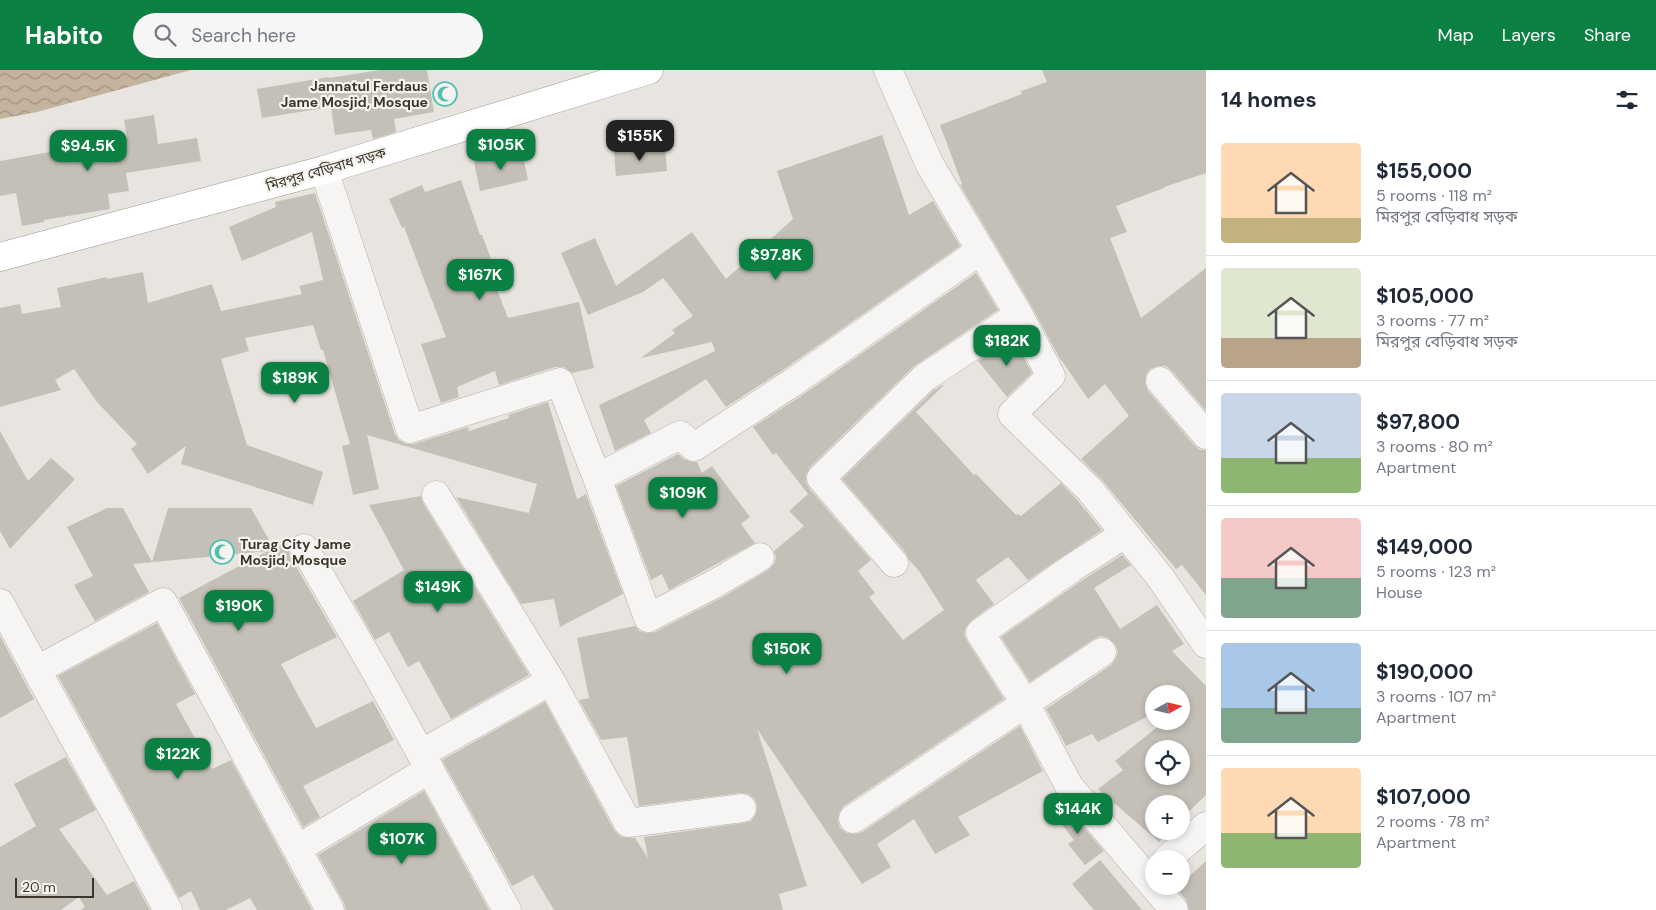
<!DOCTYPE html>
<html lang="en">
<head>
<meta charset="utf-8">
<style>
	body { margin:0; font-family:"DM Sans","Noto Sans Bengali",sans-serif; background:#f6f6f7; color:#1f2937; height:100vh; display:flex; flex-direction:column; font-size:19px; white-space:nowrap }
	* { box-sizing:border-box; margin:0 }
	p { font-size:16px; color:#747a83 }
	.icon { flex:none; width:28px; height:28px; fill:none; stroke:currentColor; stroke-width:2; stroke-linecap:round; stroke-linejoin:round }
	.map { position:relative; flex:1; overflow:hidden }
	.sheet { display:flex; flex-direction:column; background:#fff; width:450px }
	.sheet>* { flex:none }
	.needle { width:32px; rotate:82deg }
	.controls { position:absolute; left:1145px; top:615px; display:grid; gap:10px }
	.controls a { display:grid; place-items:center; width:45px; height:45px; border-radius:50%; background:#fff; box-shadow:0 2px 8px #0003; font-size:25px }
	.scale { position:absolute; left:15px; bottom:12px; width:79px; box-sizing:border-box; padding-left:5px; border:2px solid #3d372b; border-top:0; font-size:14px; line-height:18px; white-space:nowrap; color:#3d372b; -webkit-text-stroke:4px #f5f3f0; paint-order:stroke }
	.price { position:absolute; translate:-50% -42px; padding:0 11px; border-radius:10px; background:#0b8043; color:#fff; font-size:16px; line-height:32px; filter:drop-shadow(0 1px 2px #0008) }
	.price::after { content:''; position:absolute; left:50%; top:30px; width:15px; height:11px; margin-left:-8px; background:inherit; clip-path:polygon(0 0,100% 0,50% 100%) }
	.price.on { background:#222; color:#fff }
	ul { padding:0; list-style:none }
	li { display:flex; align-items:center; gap:15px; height:125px; padding:0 15px }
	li+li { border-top:1px solid #e0e1e3 }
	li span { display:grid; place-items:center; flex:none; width:140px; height:100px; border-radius:5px; color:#555 }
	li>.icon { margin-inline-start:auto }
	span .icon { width:60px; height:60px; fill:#fffc; stroke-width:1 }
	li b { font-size:21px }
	h2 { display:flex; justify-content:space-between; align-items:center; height:60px; padding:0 15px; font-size:21px }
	header { display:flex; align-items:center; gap:30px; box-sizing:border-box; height:70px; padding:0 25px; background:#0b8043; color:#fff }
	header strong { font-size:24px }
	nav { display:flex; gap:28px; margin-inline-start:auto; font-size:18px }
	.search { width:350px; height:45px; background:#f6f6f7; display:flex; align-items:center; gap:12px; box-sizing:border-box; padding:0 18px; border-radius:28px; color:#747a83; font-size:19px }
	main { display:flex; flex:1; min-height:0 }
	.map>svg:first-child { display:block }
	.water { fill:url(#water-waves) }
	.building { fill:#c4c0b8; fill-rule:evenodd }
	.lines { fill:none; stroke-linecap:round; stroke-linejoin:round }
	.street-casing { stroke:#b1ada6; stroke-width:29 }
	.highway-casing { stroke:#9d958a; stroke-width:29 }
	.street { stroke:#f6f5f3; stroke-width:28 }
	.highway { stroke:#fff; stroke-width:28 }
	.labels { text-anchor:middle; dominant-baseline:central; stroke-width:4.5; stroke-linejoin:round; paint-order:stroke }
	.poi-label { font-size:14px; font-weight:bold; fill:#3d372b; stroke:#f5f3f0; text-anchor:end }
	.street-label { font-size:14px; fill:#3d372b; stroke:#f5f3f0 }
</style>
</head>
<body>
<header>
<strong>Habito</strong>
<div class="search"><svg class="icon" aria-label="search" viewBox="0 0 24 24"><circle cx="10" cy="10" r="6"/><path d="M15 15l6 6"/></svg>Search here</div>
<nav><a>Map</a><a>Layers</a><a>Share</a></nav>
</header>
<main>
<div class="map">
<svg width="1206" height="840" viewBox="0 0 1206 840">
	<defs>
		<pattern id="water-waves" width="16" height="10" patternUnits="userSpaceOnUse" patternTransform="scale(1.25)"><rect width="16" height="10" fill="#c4b39f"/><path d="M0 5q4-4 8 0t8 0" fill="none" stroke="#a09282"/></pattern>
	</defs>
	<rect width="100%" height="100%" fill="#e8e5e0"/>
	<path class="water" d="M 0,0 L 191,0 L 37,42 L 0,49 Z"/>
	<path class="building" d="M 380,0 L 427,0 L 434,42 L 394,49 L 396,62 L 373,69 L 371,60 L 335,65 L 331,37 L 262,48 L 257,19 L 329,7 L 329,8 Z
		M 1042,0 L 1206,0 L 1206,103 L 1164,117 L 1164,118 L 1116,136 L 1127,162 L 1110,168 L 1141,248 L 1206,198 L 1206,341 L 1172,301 L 1166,296 L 1158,296 L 1150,299 L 1146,305 L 1145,313 L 1148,321 L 1194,375 L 1200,380 L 1206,380 L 1206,525 L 1182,495 L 1176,499 L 1102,410 L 1081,389 L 1129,346 L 1105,314 L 1088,329 L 1062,291 L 1061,291 L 1032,237 L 960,115 L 962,114 L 940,55 L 1022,24 L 1021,21 L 1047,12 Z
		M 154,45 L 158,74 L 197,68 L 201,91 L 126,103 L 129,121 L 108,124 L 110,139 L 44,150 L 44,152 L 22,156 L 16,123 L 0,126 L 0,91 L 127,68 L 124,50 Z
		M 882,65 L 909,145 L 933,131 L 960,176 L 783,300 L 726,337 L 706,309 L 644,350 L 651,363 L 615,381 L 599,335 L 715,281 L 712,272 L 641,288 L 675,263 L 672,260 L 693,246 L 663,208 L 643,222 L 588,245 L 561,183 L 595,168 L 616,216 L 692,162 L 726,209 L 793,149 L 777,101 Z
		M 665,77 L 667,101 L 616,106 L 614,82 Z
		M 522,81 L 528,110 L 480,121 L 474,92 Z
		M 461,110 L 480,165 L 482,165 L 496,202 L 491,204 L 508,248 L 579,232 L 594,298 L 572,303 L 564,297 L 555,297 L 499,315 L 495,301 L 457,317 L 459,327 L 441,333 L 421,274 L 446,267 L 404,157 L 402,158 L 389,129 L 422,115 L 425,122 Z
		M 315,123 L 395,364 L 399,370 L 406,374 L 414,374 L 468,357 L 469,361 L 509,348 L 508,345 L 548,332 L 577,429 L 586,424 L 623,524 L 560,557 L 554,529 L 521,534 L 456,427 L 529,443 L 537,414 L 367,365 L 379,419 L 353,425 L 342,376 L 350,374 L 323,280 L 321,280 L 313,255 L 245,268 L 249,281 L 221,289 L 247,375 L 323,402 L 313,435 L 181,394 L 186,376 L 148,404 L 131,379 L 137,374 L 97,332 L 74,299 L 55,310 L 61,320 L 0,337 L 0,238 L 20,234 L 22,244 L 61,237 L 57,218 L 107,207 L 107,209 L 143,202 L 148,233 L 212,214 L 221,241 L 302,224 L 299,216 L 323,210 L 312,162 L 242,191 L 229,157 L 276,137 L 275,132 Z
		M 976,203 L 998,240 L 913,297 L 810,397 L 806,404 L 806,412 L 809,418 L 871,490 L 858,501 L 875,523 L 869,527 L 903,570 L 944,540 L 919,501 L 909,490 L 906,483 L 842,409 L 934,320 L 942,315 L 943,316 L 916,342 L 974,405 L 976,404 L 1016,445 L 1018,444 L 1021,446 L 1061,413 L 1078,431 L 1102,460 L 1028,510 L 1008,487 L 976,510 L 994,534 L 971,551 L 966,557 L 964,564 L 967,571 L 1004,629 L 844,736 L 839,743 L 838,751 L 840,758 L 847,763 L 855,764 L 862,762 L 1020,656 L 1043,701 L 958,747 L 970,765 L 935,784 L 914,749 L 877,774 L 891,797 L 862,814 L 757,659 L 807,816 L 779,824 L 783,840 L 554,840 L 533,805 L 512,816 L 442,690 L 545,632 L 614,760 L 621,767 L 635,768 L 648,788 L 644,767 L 744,753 L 751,751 L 756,744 L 757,736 L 755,729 L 748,724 L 740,723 L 639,736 L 627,667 L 601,670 L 579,630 L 589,628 L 577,568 L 635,556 L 639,561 L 646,563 L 655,562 L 723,527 L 768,500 L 774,494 L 776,487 L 774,481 L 804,456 L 789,441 L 808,424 L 776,383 L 773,385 L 753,357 L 801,326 Z
		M 1013,268 L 1032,303 L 1007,327 L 978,291 Z
		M 0,361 L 28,411 L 51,388 L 75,409 L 10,479 L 0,461 Z
		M 678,384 L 684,389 L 692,392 L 697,392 L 702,403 L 712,396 L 750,447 L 741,454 L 755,473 L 669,520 L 662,504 L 651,510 L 616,416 Z
		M 421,426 L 423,433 L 529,605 L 451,649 L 419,591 L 408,597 L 389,562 L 375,570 L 353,531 L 404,500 L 369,435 Z
		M 107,438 L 123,438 L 152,492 L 168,438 L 251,438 L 274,479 L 287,471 L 290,486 L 337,567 L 281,594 L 316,658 L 373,631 L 394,670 L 303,716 L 320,747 L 303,757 L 179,528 L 268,481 L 133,494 L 149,522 L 95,551 L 74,515 L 93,506 L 67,457 Z
		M 1122,485 L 1131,495 L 1094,518 L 1120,559 L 1157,535 L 1184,574 L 1172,581 L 1206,616 L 1206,725 L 1181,749 L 1181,734 L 1154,734 L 1154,761 L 1169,761 L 1159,772 L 1098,719 L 1123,700 L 1115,691 L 1161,654 L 1159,651 L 1181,651 L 1181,624 L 1154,624 L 1154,643 L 1098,672 L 1092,664 L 1066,676 L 1046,639 L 1111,595 L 1116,588 L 1118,581 L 1115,574 L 1108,568 L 1101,566 L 1094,569 L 1030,612 L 1001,567 L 1081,511 ZM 1154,679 L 1181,679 L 1181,706 L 1154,706 Z
		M 157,553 L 195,624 L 176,634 L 212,699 L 231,690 L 312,840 L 257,840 L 250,828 L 226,840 L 200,840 L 191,821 L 179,828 L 58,606 Z
		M 0,566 L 34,629 L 0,648 Z
		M 66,687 L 96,740 L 59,759 L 107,825 L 134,811 L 150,840 L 80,840 L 85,837 L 79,827 L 61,840 L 0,840 L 0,777 L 36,756 L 14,714 Z
		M 424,721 L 489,840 L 346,840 L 344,833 L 318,785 Z
		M 1062,732 L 1104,781 L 1085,795 L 1068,774 L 1074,770 L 1051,741 Z
		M 1100,790 L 1142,840 L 1094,840 L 1072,814 Z
		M 1206,791 L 1206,840 L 1189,840 L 1186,830 L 1176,818 L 1181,816 L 1181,814 Z"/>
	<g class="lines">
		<g class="street-casing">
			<path id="street" d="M 888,0 L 930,95 L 1019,245 L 1051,306 L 1012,344 L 1090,420 L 1160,507 L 1206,574
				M 324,100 L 410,359 L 560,312 L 597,408 L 648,548 L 716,513 L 760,487
				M 1160,311 L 1206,365
				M 597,408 L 680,365 L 694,377 L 792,313 L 981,180
				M 436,425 L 551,611 L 628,753 L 742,738
				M 1125,464 L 1072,498 L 980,563 L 1025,633 L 1069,716 L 1174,840
				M 304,478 L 377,604 L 507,840
				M 894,493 L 821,408 L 924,308 L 1019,245
				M 0,533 L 168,840
				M 37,600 L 163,532 L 330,840
				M 422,683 L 551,611
				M 853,749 L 1102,582
				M 297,779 L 430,699
				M 1167,789 L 1206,756"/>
		</g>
		<g class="highway-casing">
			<path id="highway" d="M 0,187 L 324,100 L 649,0"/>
		</g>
		<use href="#street" class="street"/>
		<use href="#highway" class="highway"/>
	</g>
	<defs>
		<g id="mosque-ring" transform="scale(1.25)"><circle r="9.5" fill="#f5f3f0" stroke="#53bfb0" stroke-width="1.5"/><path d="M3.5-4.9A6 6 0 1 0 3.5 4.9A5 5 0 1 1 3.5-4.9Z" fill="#53bfb0"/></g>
	</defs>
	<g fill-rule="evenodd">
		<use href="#mosque-ring" x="445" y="24"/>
		<use href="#mosque-ring" x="222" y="482"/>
	</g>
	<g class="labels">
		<g class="poi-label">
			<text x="428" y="16">Jannatul Ferdaus<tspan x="428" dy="16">Jame Mosjid, Mosque</tspan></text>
			<text x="240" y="474" text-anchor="start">Turag City Jame<tspan x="240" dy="16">Mosjid, Mosque</tspan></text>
		</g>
		<g class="street-label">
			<text transform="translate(326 99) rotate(-16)">মিরপুর বেড়িবাধ সড়ক</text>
		</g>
	</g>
</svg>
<div class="controls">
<a><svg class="needle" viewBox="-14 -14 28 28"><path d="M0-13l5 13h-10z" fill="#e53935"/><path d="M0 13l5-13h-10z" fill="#747a83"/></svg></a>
<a><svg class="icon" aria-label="locate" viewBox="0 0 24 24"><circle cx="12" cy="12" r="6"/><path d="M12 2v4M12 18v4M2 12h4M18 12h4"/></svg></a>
<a>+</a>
<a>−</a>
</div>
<div class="scale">20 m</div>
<b class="price on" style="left:640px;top:92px">$155K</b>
<b class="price" style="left:501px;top:101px">$105K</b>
<b class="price" style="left:88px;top:102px">$94.5K</b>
<b class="price" style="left:776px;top:211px">$97.8K</b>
<b class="price" style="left:480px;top:231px">$167K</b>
<b class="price" style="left:1007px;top:297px">$182K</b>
<b class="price" style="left:295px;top:334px">$189K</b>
<b class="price" style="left:683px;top:449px">$109K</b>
<b class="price" style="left:438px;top:543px">$149K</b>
<b class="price" style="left:239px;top:562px">$190K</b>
<b class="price" style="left:787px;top:605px">$150K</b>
<b class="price" style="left:178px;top:710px">$122K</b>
<b class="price" style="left:1078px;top:765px">$144K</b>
<b class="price" style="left:402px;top:795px">$107K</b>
</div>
<section class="sheet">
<h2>14 homes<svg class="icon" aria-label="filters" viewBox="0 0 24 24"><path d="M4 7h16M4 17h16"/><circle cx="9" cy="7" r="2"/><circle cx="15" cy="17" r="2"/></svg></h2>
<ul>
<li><span style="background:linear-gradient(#ffd9b3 75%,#c2b280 0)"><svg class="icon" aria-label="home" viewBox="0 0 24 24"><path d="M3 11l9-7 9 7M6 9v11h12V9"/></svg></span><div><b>$155,000</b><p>5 rooms · 118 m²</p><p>মিরপুর বেড়িবাধ সড়ক</p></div></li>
<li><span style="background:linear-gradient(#dfe7d0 70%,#b9a48a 0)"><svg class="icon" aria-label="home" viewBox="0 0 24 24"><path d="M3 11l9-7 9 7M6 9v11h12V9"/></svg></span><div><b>$105,000</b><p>3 rooms · 77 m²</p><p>মিরপুর বেড়িবাধ সড়ক</p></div></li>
<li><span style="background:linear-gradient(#c9d6e8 65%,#8fb573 0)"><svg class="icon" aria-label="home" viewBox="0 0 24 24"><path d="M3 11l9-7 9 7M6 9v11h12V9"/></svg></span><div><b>$97,800</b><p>3 rooms · 80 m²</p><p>Apartment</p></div></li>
<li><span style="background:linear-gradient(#f6c9c9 60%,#7fa58c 0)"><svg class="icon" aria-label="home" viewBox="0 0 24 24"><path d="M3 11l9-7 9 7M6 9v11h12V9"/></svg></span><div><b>$149,000</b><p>5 rooms · 123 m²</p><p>House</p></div></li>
<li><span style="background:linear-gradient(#a9c7e8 65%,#7fa58c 0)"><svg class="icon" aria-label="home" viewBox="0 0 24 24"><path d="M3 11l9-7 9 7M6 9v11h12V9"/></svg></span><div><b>$190,000</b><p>3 rooms · 107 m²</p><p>Apartment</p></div></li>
<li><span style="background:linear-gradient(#ffd9b3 65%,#8fb573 0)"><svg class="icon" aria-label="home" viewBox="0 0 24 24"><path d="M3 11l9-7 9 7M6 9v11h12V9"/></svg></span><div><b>$107,000</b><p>2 rooms · 78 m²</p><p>Apartment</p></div></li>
</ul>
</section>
</main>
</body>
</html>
